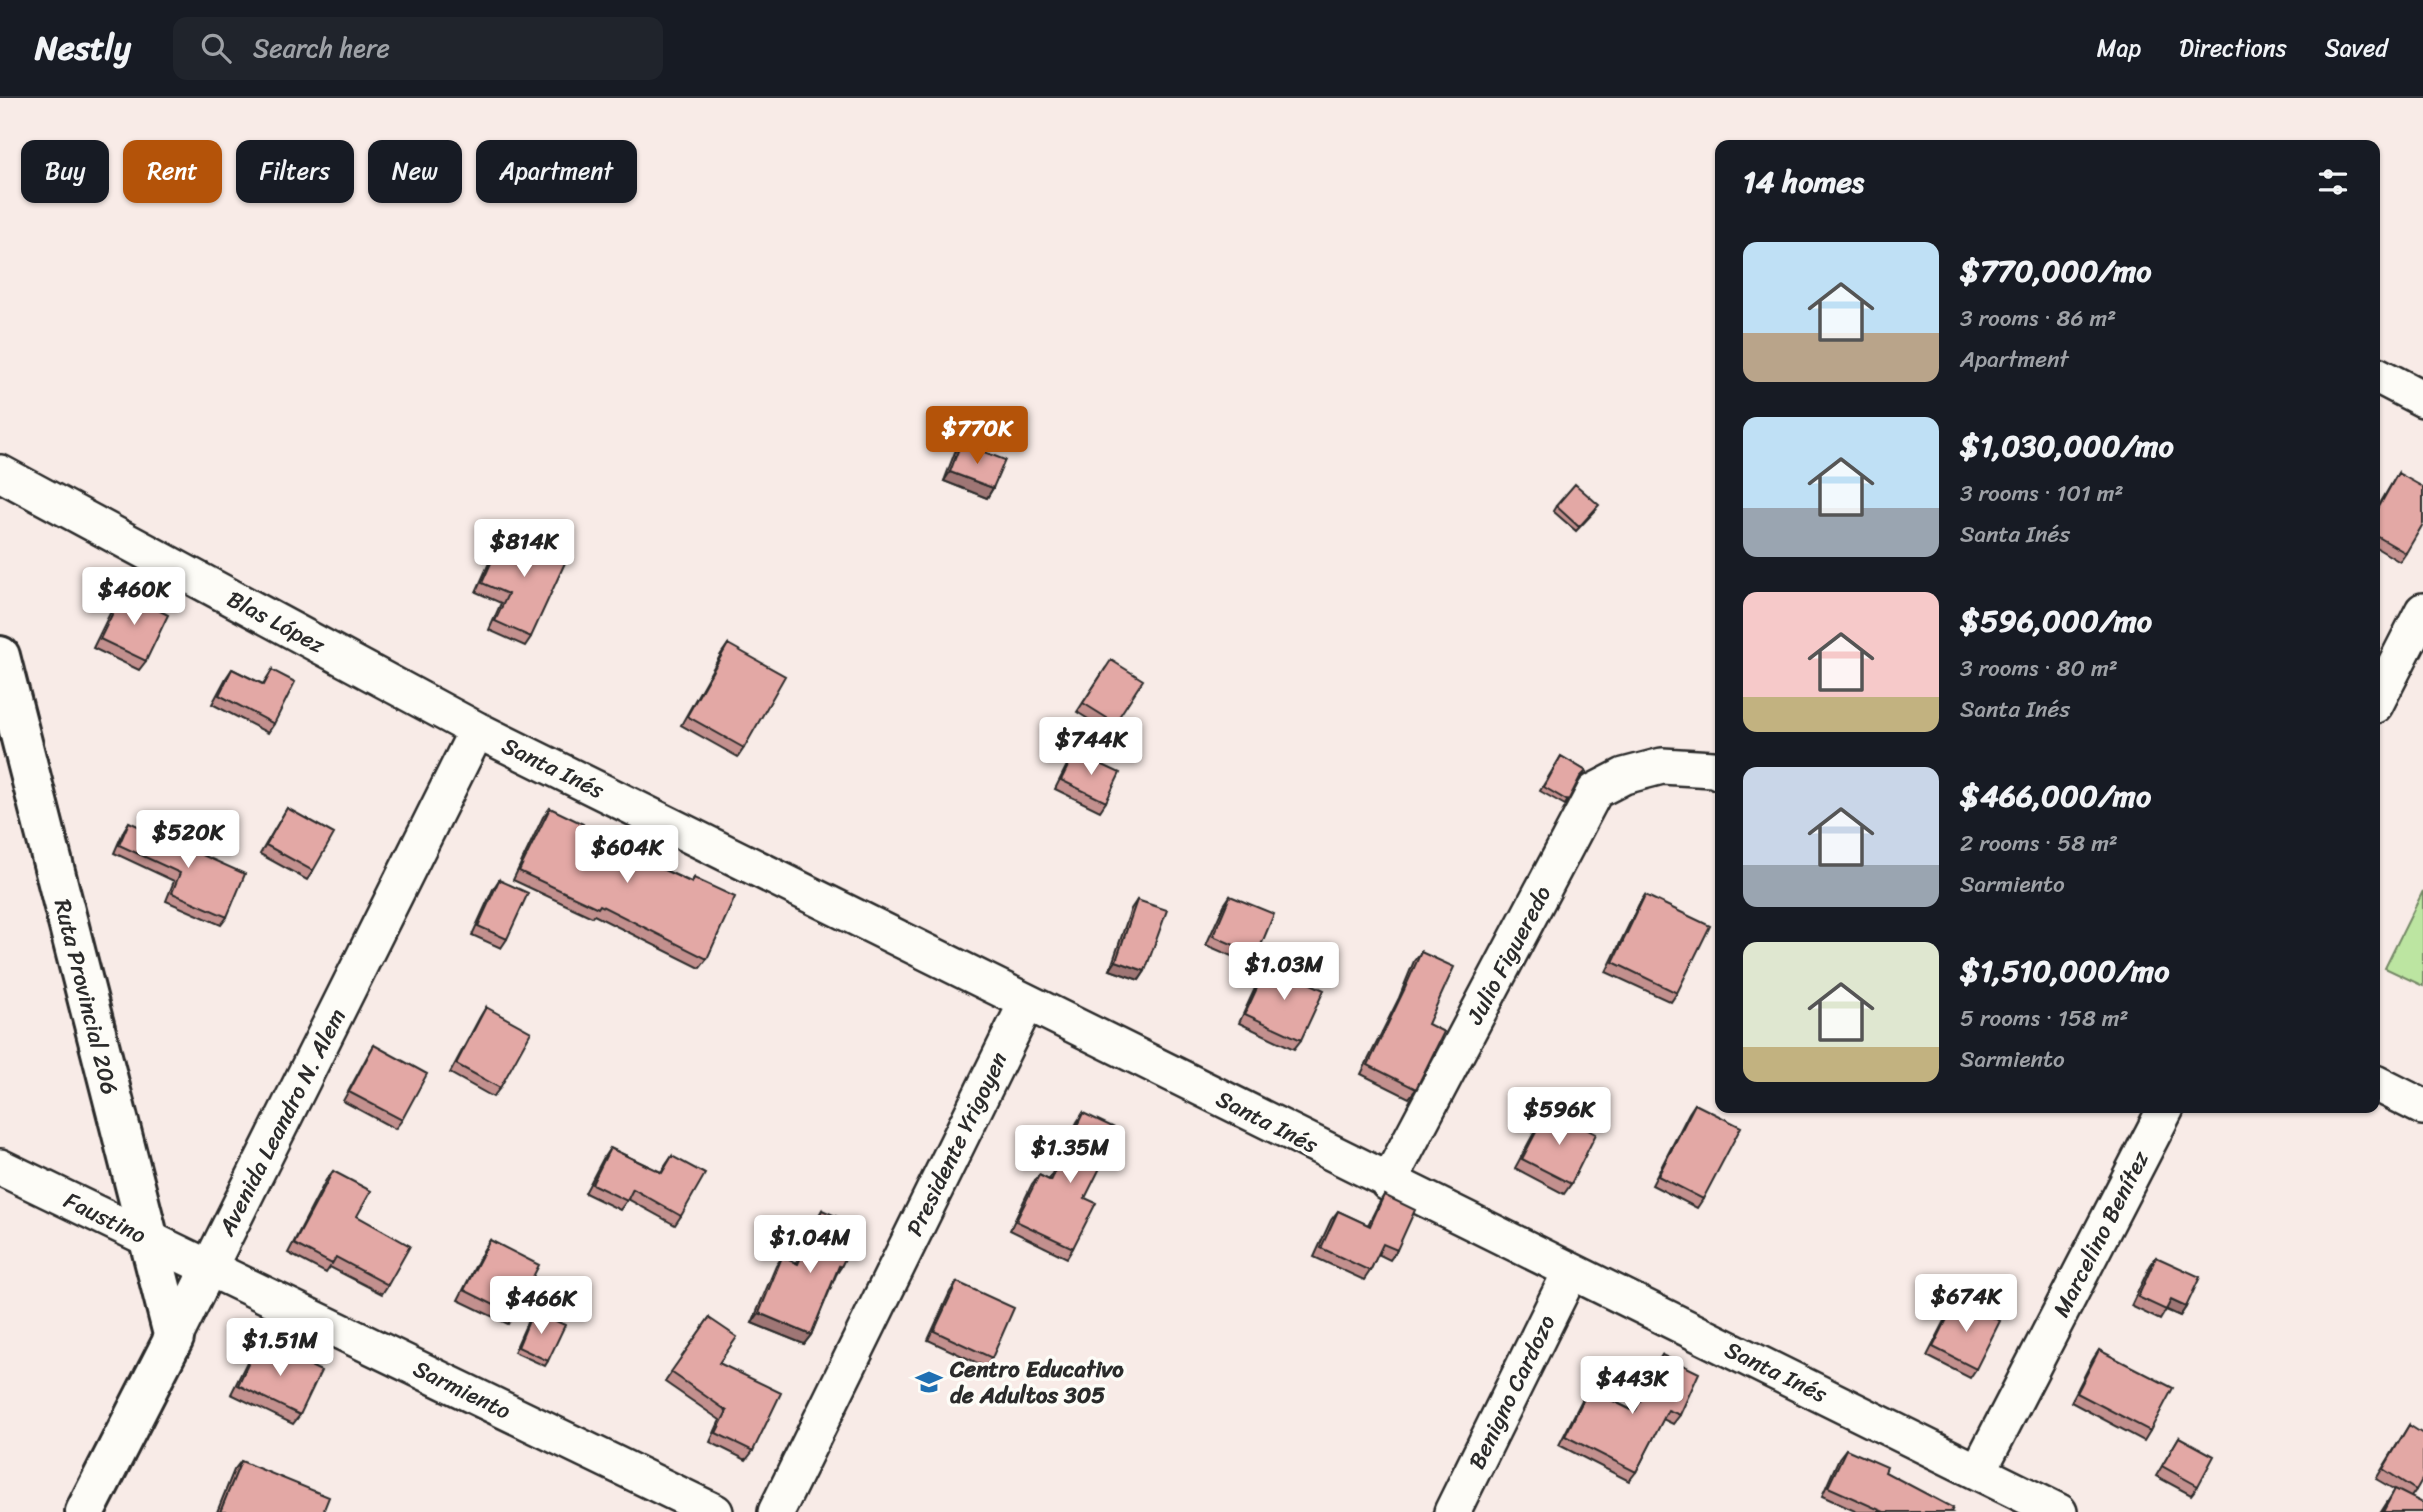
<!DOCTYPE html>
<html lang="en">
<head>
<meta charset="utf-8">
<style>
	body { margin:0; font-family:Sriracha,sans-serif; background:#20242c; color:#f1f3f6; height:100vh; display:flex; flex-direction:column; font-size:26px; white-space:nowrap }
	* { box-sizing:border-box; margin:0 }
	p { font-size:23px; color:#9ea1a6 }
	.icon { flex:none; width:38px; height:38px; fill:none; stroke:currentColor; stroke-width:2; stroke-linecap:round; stroke-linejoin:round }
	.map { position:relative; flex:1; overflow:hidden }
	.details { position:absolute; left:1715px; top:42px; width:665px; height:973px; display:flex; flex-direction:column; background:#171b24; border-radius:14px; box-shadow:0 2px 5px #0004 }
	.details>* { flex:none }
	.guide { position:absolute; left:21px; top:42px; width:665px; height:63px; display:flex; gap:14px }
	.price { position:absolute; translate:-50% -60px; padding:0 16px; border-radius:7px; background:#fff; color:#222; font-size:23px; line-height:46px; filter:drop-shadow(0 2px 4px #0008) }
	.price::after { content:''; position:absolute; left:50%; top:42px; width:21px; height:16px; margin-left:-10px; background:inherit; clip-path:polygon(0 0,100% 0,50% 100%) }
	.price.current { background:#b45309; color:#fff }
	ul { padding:0; list-style:none }
	li { display:flex; align-items:center; gap:21px; height:175px; padding:0 28px }
	li span { display:grid; place-items:center; flex:none; width:196px; height:140px; border-radius:14px; color:#555 }
	li>.icon { margin-inline-start:auto }
	span .icon { width:84px; height:84px; fill:#fffc; stroke-width:1 }
	li b { font-size:30px }
	h2 { display:flex; justify-content:space-between; align-items:center; height:84px; padding:0 28px; font-size:30px }
	.tag { padding:0 24px; border-radius:14px; background:#171b24; box-shadow:0 2px 5px #0004; font-size:24px; line-height:63px }
	.tag.current { background:#b45309; color:#fff }
	header { display:flex; align-items:center; gap:42px; box-sizing:border-box; height:98px; padding:0 35px; background:#171b24; border-bottom:2px solid #363941 }
	header strong { font-size:33px }
	nav { display:flex; gap:38px; margin-inline-start:auto; font-size:24px }
	.search { width:490px; height:63px; background:#20242c; display:flex; align-items:center; gap:18px; box-sizing:border-box; padding:0 24px; border-radius:14px; color:#9ea1a6; font-size:26px }
	.map>svg:first-child { display:block }
	.green { fill:#bce5a1; stroke:#748866; stroke-width:2 }
	.lines { fill:none; stroke-linecap:round; stroke-linejoin:round }
	.street-casing { stroke:#2b2b2b; stroke-width:40 }
	.secondary-casing { stroke:#2b2b2b; stroke-width:44 }
	.street { stroke:#fdfcf7; stroke-width:35 }
	.secondary { stroke:#fdfcf7; stroke-width:38 }
	.wall { fill:#c3908e; stroke:#2b2b2b; stroke-width:2 }
	.shaded-wall { fill:#9f7674; stroke:#2b2b2b; stroke-width:2 }
	.building { fill:#e3a8a5; stroke:#2b2b2b; stroke-width:2 }
	.labels { text-anchor:middle; dominant-baseline:central; stroke-width:7; stroke-linejoin:round; paint-order:stroke }
	.street-label { font-size:23px; fill:#2b2b2b; stroke:#fdfcf7 }
	.poi-label { font-size:23px; font-weight:bold; fill:#2b2b2b; stroke:#fdfcf7; text-anchor:start }
</style>
</head>
<body>
<header>
<strong>Nestly</strong>
<div class="search"><svg class="icon" aria-label="search" viewBox="0 0 24 24"><circle cx="10" cy="10" r="6"/><path d="M15 15l6 6"/></svg>Search here</div>
<nav><a>Map</a><a>Directions</a><a>Saved</a></nav>
</header>
<div class="map">
<svg width="2423" height="1414" viewBox="0 0 2423 1414">
	<rect width="100%" height="100%" fill="#f8ebe7"/>
	<filter id="ink" filterUnits="userSpaceOnUse"><feTurbulence type="fractalNoise" baseFrequency=".0143" numOctaves="2"/><feDisplacementMap in="SourceGraphic" scale="14" xChannelSelector="R" yChannelSelector="G"/><feConvolveMatrix kernelMatrix="1 2 1 2 8 2 1 2 1" color-interpolation-filters="sRGB"/></filter>
	<g filter="url(#ink)">
		<path class="green" d="M 2423,793 L 2423,888 L 2385,870 Z"/>
		<g class="lines">
			<g class="street-casing">
				<path id="street" d="M 2375,276 L 2423,301
					M 0,375 L 477,632 L 2059,1414
					M 2375,607 L 2423,513
					M 2375,985 L 2423,1009
					M 0,1069 L 715,1414
					M 1388,1085 L 1595,693 L 1624,678 L 1662,668 L 1713,671 L 1720,674
					M 174,1240 L 477,632
					M 1978,1374 L 2166,1010
					M 776,1414 L 1027,904
					M 1452,1414 L 1571,1173"/>
			</g>
			<g class="secondary-casing">
				<path id="secondary" d="M 0,558 L 174,1240 L 85,1414"/>
			</g>
			<use href="#street" class="street"/>
			<use href="#secondary" class="secondary"/>
		</g>
		<path class="wall" d="M 961,345 L 993,390 L 987,400 L 944,383 L 955,354 Z
			M 2398,375 L 2406,455 L 2400,464 L 2375,449 L 2375,414 Z
			M 1556,408 L 1596,412 L 1576,433 L 1553,413 Z
			M 507,429 L 531,539 L 525,548 L 489,532 L 501,505 L 476,494 L 501,438 Z
			M 123,494 L 146,563 L 139,572 L 93,550 L 116,503 Z
			M 728,546 L 744,650 L 738,659 L 681,627 L 721,556 Z
			M 232,571 L 263,586 L 272,572 L 274,626 L 268,635 L 212,606 L 226,580 Z
			M 1105,571 L 1115,625 L 1109,634 L 1077,614 Z
			M 1075,654 L 1106,704 L 1100,713 L 1055,691 L 1069,663 Z
			M 1561,658 L 1586,673 L 1579,682 L 1565,707 L 1540,693 Z
			M 287,710 L 313,773 L 307,782 L 260,756 Z
			M 550,710 L 579,733 L 691,784 L 694,780 L 707,861 L 700,870 L 594,817 L 592,819 L 513,782 L 543,719 Z
			M 129,724 L 227,819 L 221,827 L 166,803 L 174,783 L 114,755 L 124,732 Z
			M 499,782 L 507,841 L 501,850 L 472,837 L 493,791 Z
			M 1645,797 L 1677,895 L 1671,904 L 1606,874 L 1639,806 Z
			M 1230,798 L 1257,857 L 1250,866 L 1206,847 L 1224,807 Z
			M 1137,802 L 1145,873 L 1139,882 L 1110,872 L 1131,811 Z
			M 1421,854 L 1428,926 L 1416,991 L 1409,1000 L 1361,976 L 1399,900 L 1414,863 Z
			M 1268,866 L 1301,942 L 1294,951 L 1239,925 L 1262,875 Z
			M 486,909 L 500,990 L 493,999 L 450,975 L 480,919 Z
			M 374,947 L 402,1022 L 395,1031 L 343,1003 L 368,957 Z
			M 1695,1006 L 1703,1101 L 1697,1110 L 1652,1087 L 1689,1015 Z
			M 1548,1011 L 1571,1086 L 1564,1096 L 1515,1070 L 1542,1020 Z
			M 1083,1015 L 1085,1100 L 1073,1150 L 1067,1160 L 1010,1132 L 1032,1086 L 1039,1077 L 1049,1082 L 1077,1024 Z
			M 610,1050 L 661,1074 L 672,1058 L 681,1118 L 675,1127 L 628,1101 L 620,1112 L 585,1095 L 604,1059 Z
			M 333,1073 L 357,1118 L 388,1187 L 382,1196 L 330,1169 L 326,1175 L 288,1155 L 326,1082 Z
			M 1384,1097 L 1397,1152 L 1390,1162 L 1378,1156 L 1370,1173 L 1364,1182 L 1314,1159 L 1331,1122 L 1338,1113 L 1368,1127 L 1378,1107 Z
			M 822,1112 L 841,1169 L 836,1177 L 811,1237 L 804,1246 L 752,1225 L 776,1168 L 782,1159 L 796,1165 L 816,1122 Z
			M 490,1142 L 514,1217 L 508,1226 L 458,1202 L 484,1151 Z
			M 2156,1159 L 2186,1209 L 2180,1218 L 2166,1212 L 2160,1222 L 2131,1208 L 2150,1168 Z
			M 957,1184 L 992,1260 L 986,1269 L 928,1242 L 950,1194 Z
			M 1957,1201 L 1976,1271 L 1970,1280 L 1927,1258 L 1951,1211 Z
			M 533,1213 L 548,1263 L 545,1268 L 514,1254 L 530,1218 Z
			M 709,1220 L 719,1265 L 753,1353 L 746,1362 L 710,1344 L 720,1322 L 665,1284 Z
			M 259,1243 L 300,1317 L 293,1326 L 231,1296 L 253,1252 Z
			M 2099,1252 L 2150,1333 L 2144,1343 L 2071,1304 L 2093,1261 Z
			M 1662,1257 L 1680,1317 L 1673,1326 L 1663,1321 L 1636,1374 L 1629,1383 L 1559,1347 L 1583,1300 L 1589,1291 L 1634,1313 L 1656,1266 Z
			M 2409,1327 L 2416,1392 L 2411,1399 L 2423,1414 L 2381,1414 L 2395,1392 L 2376,1381 Z
			M 2179,1339 L 2198,1388 L 2191,1397 L 2156,1378 Z
			M 1846,1351 L 1885,1374 L 1951,1414 L 1857,1414 L 1822,1398 L 1839,1360 Z
			M 241,1363 L 323,1414 L 217,1414 L 234,1372 Z"/>
		<path class="shaded-wall" d="M 950,374 L 993,390 L 987,400 L 944,383 Z
			M 1116,863 L 1145,873 L 1139,882 L 1110,872 Z
			M 2171,1202 L 2186,1209 L 2180,1218 L 2165,1211 Z
			M 759,1215 L 811,1237 L 804,1246 L 752,1225 Z"/>
		<path class="building" d="M 961,345 L 1005,362 L 993,390 L 950,374 Z
			M 2398,375 L 2423,389 L 2423,426 L 2406,455 L 2375,437 L 2375,416 Z
			M 1575,386 L 1599,407 L 1579,429 L 1556,408 Z
			M 507,429 L 569,456 L 531,539 L 495,523 L 508,496 L 482,485 Z
			M 123,494 L 168,517 L 146,563 L 100,541 Z
			M 728,546 L 785,578 L 744,650 L 687,618 Z
			M 1111,562 L 1143,582 L 1115,625 L 1083,605 Z
			M 232,571 L 264,587 L 272,572 L 295,584 L 274,626 L 219,597 Z
			M 1075,654 L 1120,675 L 1106,704 L 1061,682 Z
			M 1561,658 L 1586,673 L 1580,679 L 1568,703 L 1544,689 Z
			M 287,710 L 334,736 L 313,773 L 266,747 Z
			M 550,710 L 583,726 L 579,733 L 692,785 L 694,780 L 735,799 L 707,861 L 600,807 L 598,810 L 519,773 Z
			M 129,724 L 245,776 L 227,819 L 172,795 L 180,775 L 119,747 Z
			M 499,782 L 528,795 L 507,841 L 478,828 Z
			M 1645,797 L 1710,828 L 1677,895 L 1613,864 Z
			M 1230,798 L 1274,816 L 1257,857 L 1213,838 Z
			M 1137,802 L 1167,812 L 1145,873 L 1116,863 Z
			M 1421,854 L 1454,869 L 1428,926 L 1444,934 L 1416,991 L 1368,967 L 1405,890 Z
			M 1268,866 L 1324,892 L 1301,942 L 1245,916 Z
			M 486,909 L 531,934 L 500,990 L 456,966 Z
			M 374,947 L 427,976 L 402,1022 L 349,994 Z
			M 1695,1006 L 1741,1029 L 1703,1101 L 1658,1078 Z
			M 1548,1011 L 1596,1036 L 1571,1086 L 1522,1061 Z
			M 1083,1015 L 1119,1032 L 1085,1100 L 1096,1105 L 1073,1150 L 1016,1123 L 1039,1077 L 1051,1083 Z
			M 610,1050 L 662,1075 L 672,1058 L 705,1076 L 681,1118 L 633,1091 L 627,1103 L 592,1086 Z
			M 333,1073 L 371,1093 L 357,1118 L 410,1148 L 388,1187 L 336,1159 L 332,1166 L 294,1146 Z
			M 1384,1097 L 1415,1112 L 1397,1152 L 1383,1146 L 1370,1173 L 1321,1150 L 1338,1113 L 1370,1128 Z
			M 822,1112 L 860,1129 L 841,1169 L 839,1168 L 811,1237 L 759,1215 L 782,1159 L 798,1166 Z
			M 490,1142 L 539,1167 L 514,1217 L 464,1192 Z
			M 2156,1159 L 2200,1179 L 2186,1209 L 2171,1202 L 2166,1212 L 2138,1199 Z
			M 957,1184 L 1014,1210 L 992,1260 L 934,1233 Z
			M 1957,1201 L 2000,1223 L 1976,1271 L 1933,1249 Z
			M 533,1213 L 565,1227 L 548,1263 L 518,1249 Z
			M 709,1220 L 737,1239 L 719,1265 L 781,1295 L 753,1353 L 716,1335 L 727,1313 L 671,1274 Z
			M 259,1243 L 321,1273 L 300,1317 L 238,1287 Z
			M 2099,1252 L 2173,1290 L 2150,1333 L 2077,1295 Z
			M 1662,1257 L 1699,1275 L 1680,1317 L 1668,1312 L 1636,1374 L 1565,1338 L 1589,1291 L 1635,1314 Z
			M 2409,1327 L 2423,1336 L 2423,1380 L 2416,1392 L 2383,1371 Z
			M 2179,1339 L 2214,1358 L 2198,1388 L 2162,1368 Z
			M 1846,1351 L 1887,1369 L 1885,1374 L 1953,1410 L 1951,1414 L 1884,1414 L 1828,1389 Z
			M 241,1363 L 329,1399 L 323,1414 L 220,1414 Z
			M 2395,1391 L 2423,1405 L 2423,1414 L 2383,1414 Z"/>
	</g>
	<defs>
		<g id="school-bare" transform="scale(2.1)"><path d="M0-5L7-2L0 1L-7-2ZM-4 1L0 2.5L4 1V4Q0 6-4 4Z" fill="#1f6fb2" stroke="#fdfcf7" stroke-width="2.5" paint-order="stroke"/></g>
	</defs>
	<g fill-rule="evenodd">
		<use href="#school-bare" x="929" y="1284"/>
	</g>
	<g class="labels">
		<g class="street-label">
			<text transform="translate(276 524) rotate(28)">Blas López</text>
			<text transform="translate(553 670) rotate(26)">Santa Inés</text>
			<text transform="translate(1509 857) rotate(-62)">Julio Figueredo</text>
			<text transform="translate(86 899) rotate(76)">Ruta Provincial 206</text>
			<text transform="translate(282 1024) rotate(-63)">Avenida Leandro N. Alem</text>
			<text transform="translate(1267 1024) rotate(27)">Santa Inés</text>
			<text transform="translate(957 1046) rotate(-64)">Presidente Yrigoyen</text>
			<text transform="translate(105 1120) rotate(26)">Faustino</text>
			<text transform="translate(2101 1136) rotate(-63)">Marcelino Benítez</text>
			<text transform="translate(1776 1274) rotate(26)">Santa Inés</text>
			<text transform="translate(462 1292) rotate(26)">Sarmiento</text>
			<text transform="translate(1512 1294) rotate(-64)">Benigno Cardozo</text>
		</g>
		<g class="poi-label">
			<text x="950" y="1271">Centro Educativo<tspan x="950" dy="26">de Adultos 305</tspan></text>
		</g>
	</g>
</svg>
<b class="price current" style="left:977px;top:368px">$770K</b>
<b class="price" style="left:524px;top:481px">$814K</b>
<b class="price" style="left:134px;top:529px">$460K</b>
<b class="price" style="left:1091px;top:679px">$744K</b>
<b class="price" style="left:188px;top:772px">$520K</b>
<b class="price" style="left:627px;top:787px">$604K</b>
<b class="price" style="left:1284px;top:904px">$1.03M</b>
<b class="price" style="left:1559px;top:1049px">$596K</b>
<b class="price" style="left:1070px;top:1087px">$1.35M</b>
<b class="price" style="left:810px;top:1177px">$1.04M</b>
<b class="price" style="left:1966px;top:1236px">$674K</b>
<b class="price" style="left:541px;top:1238px">$466K</b>
<b class="price" style="left:280px;top:1280px">$1.51M</b>
<b class="price" style="left:1632px;top:1318px">$443K</b>
<div class="guide">
<a class="tag">Buy</a>
<a class="tag current">Rent</a>
<a class="tag">Filters</a>
<a class="tag">New</a>
<a class="tag">Apartment</a>
</div>
<section class="details">
<h2>14 homes<svg class="icon" aria-label="filters" viewBox="0 0 24 24"><path d="M4 7h16M4 17h16"/><circle cx="9" cy="7" r="2"/><circle cx="15" cy="17" r="2"/></svg></h2>
<ul>
<li><span style="background:linear-gradient(#bfe0f5 65%,#b9a48a 0)"><svg class="icon" aria-label="home" viewBox="0 0 24 24"><path d="M3 11l9-7 9 7M6 9v11h12V9"/></svg></span><div><b>$770,000/mo</b><p>3 rooms · 86 m²</p><p>Apartment</p></div></li>
<li><span style="background:linear-gradient(#bfe0f5 65%,#9aa5b1 0)"><svg class="icon" aria-label="home" viewBox="0 0 24 24"><path d="M3 11l9-7 9 7M6 9v11h12V9"/></svg></span><div><b>$1,030,000/mo</b><p>3 rooms · 101 m²</p><p>Santa Inés</p></div></li>
<li><span style="background:linear-gradient(#f6c9c9 75%,#c2b280 0)"><svg class="icon" aria-label="home" viewBox="0 0 24 24"><path d="M3 11l9-7 9 7M6 9v11h12V9"/></svg></span><div><b>$596,000/mo</b><p>3 rooms · 80 m²</p><p>Santa Inés</p></div></li>
<li><span style="background:linear-gradient(#c9d6e8 70%,#9aa5b1 0)"><svg class="icon" aria-label="home" viewBox="0 0 24 24"><path d="M3 11l9-7 9 7M6 9v11h12V9"/></svg></span><div><b>$466,000/mo</b><p>2 rooms · 58 m²</p><p>Sarmiento</p></div></li>
<li><span style="background:linear-gradient(#dfe7d0 75%,#c2b280 0)"><svg class="icon" aria-label="home" viewBox="0 0 24 24"><path d="M3 11l9-7 9 7M6 9v11h12V9"/></svg></span><div><b>$1,510,000/mo</b><p>5 rooms · 158 m²</p><p>Sarmiento</p></div></li>
</ul>
</section>
</div>
</body>
</html>
